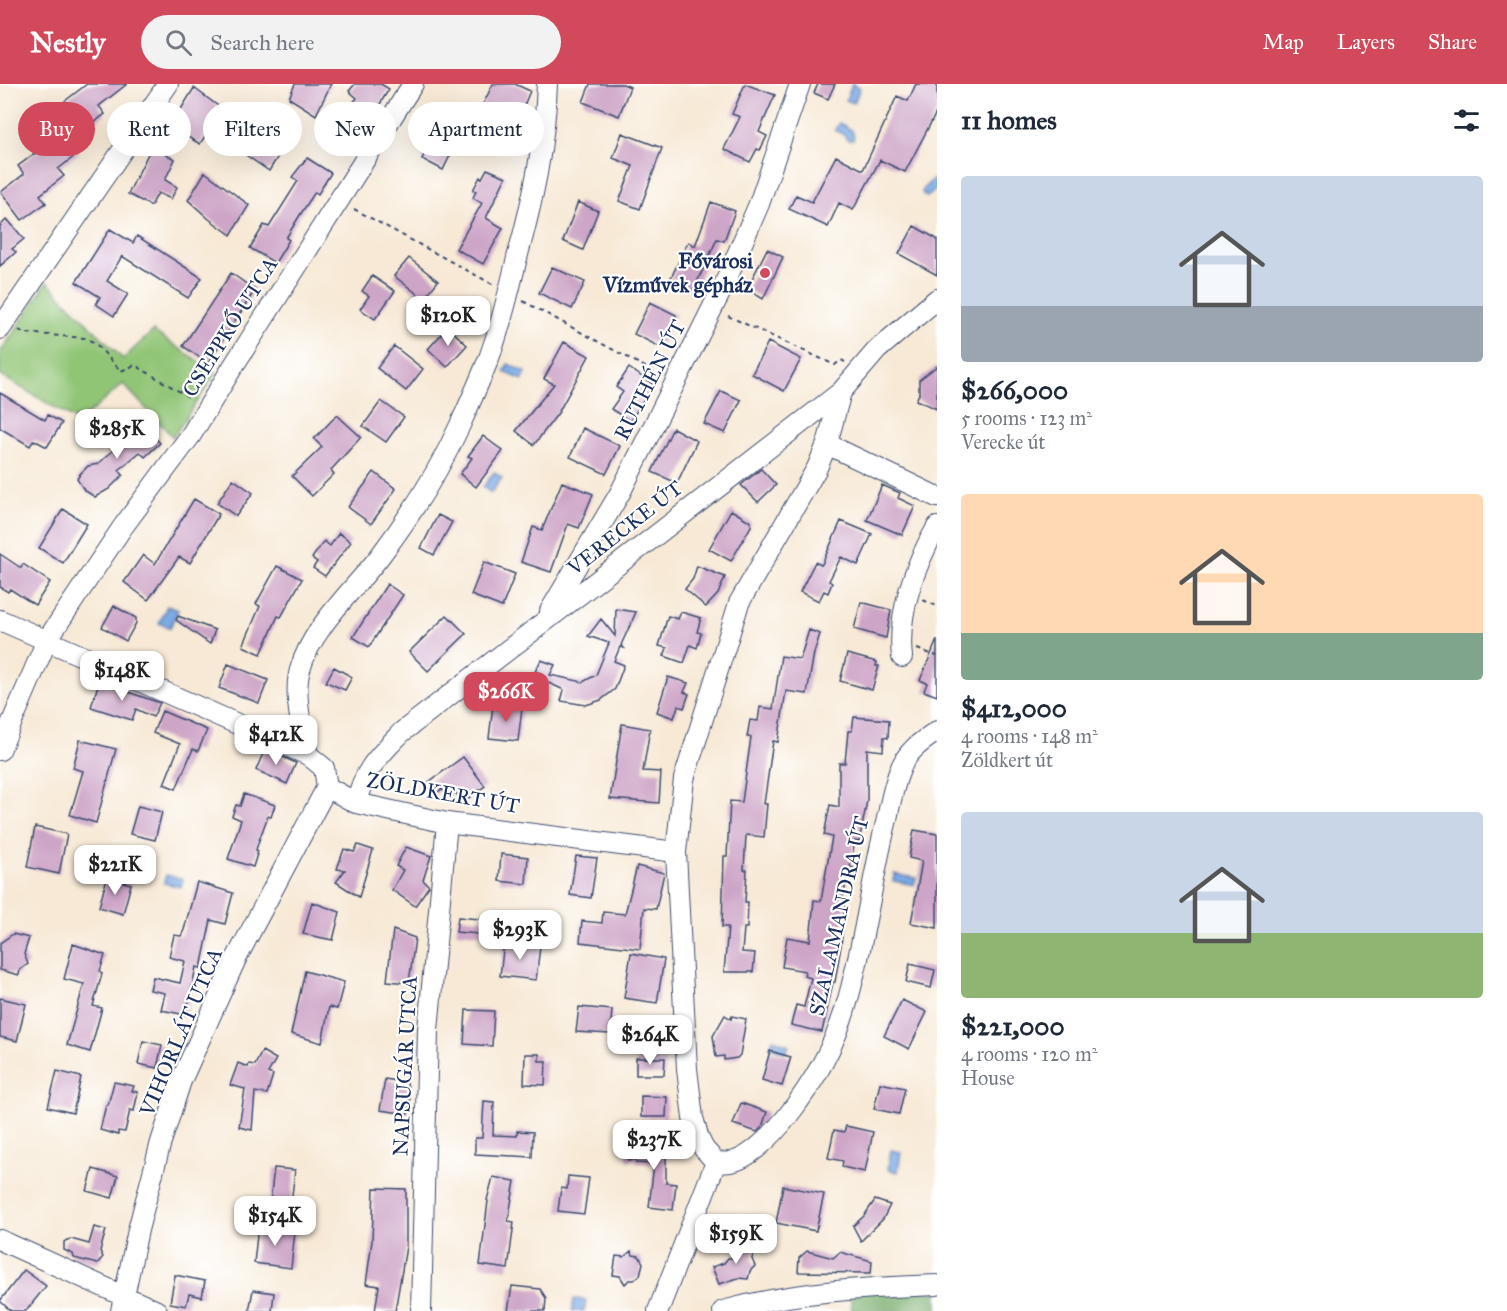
<!DOCTYPE html>
<html lang="en">
<head>
<meta charset="utf-8">
<style>
	body { margin:0; font-family:"IM FELL Great Primer",serif; background:#f2f2f3; color:#1f2937; height:100vh; display:flex; flex-direction:column; font-size:22px; white-space:nowrap }
	* { box-sizing:border-box; margin:0 }
	p { font-size:20px; color:#747a83 }
	.icon { flex:none; width:33px; height:33px; fill:none; stroke:currentColor; stroke-width:2; stroke-linecap:round; stroke-linejoin:round }
	.map { position:relative; flex:1; overflow:hidden }
	.sheet { display:flex; flex-direction:column; background:#fff; width:570px }
	.sheet>* { flex:none }
	.hud { position:absolute; left:18px; top:18px; width:570px; height:54px; display:flex; gap:12px }
	.price { position:absolute; translate:-50% -51px; padding:0 14px; border-radius:12px; background:#fff; color:#222; font-size:20px; line-height:39px; filter:drop-shadow(0 2px 3px #0008) }
	.price::after { content:''; position:absolute; left:50%; top:36px; width:18px; height:14px; margin-left:-9px; background:inherit; clip-path:polygon(0 0,100% 0,50% 100%) }
	.price.active { background:#d1495b; color:#fff }
	ul { padding:0; list-style:none }
	li { display:grid; align-content:center; gap:12px; height:318px; padding:0 24px }
	li span { display:grid; place-items:center; height:186px; border-radius:6px; color:#555 }
	li>.icon { margin-inline-start:auto }
	span .icon { width:108px; height:108px; fill:#fffc; stroke-width:1 }
	li b { font-size:26px }
	h2 { display:flex; justify-content:space-between; align-items:center; height:72px; padding:0 24px; font-size:26px }
	.pill { padding:0 21px; border-radius:27px; background:#fff; box-shadow:0 6px 24px #0002; font-size:21px; line-height:54px }
	.pill.active { background:#d1495b; color:#fff }
	header { display:flex; align-items:center; gap:36px; box-sizing:border-box; height:84px; padding:0 30px; background:#d1495b; color:#fff }
	header strong { font-size:28px }
	nav { display:flex; gap:33px; margin-inline-start:auto; font-size:21px }
	.search { width:420px; height:54px; background:#f2f2f3; display:flex; align-items:center; gap:15px; box-sizing:border-box; padding:0 21px; border-radius:33px; color:#747a83; font-size:22px }
	main { display:flex; flex:1; min-height:0 }
	.map>svg:first-child { display:block }
	.green { fill:#91c576; stroke:#567a6a; stroke-width:1.5 }
	.forest { fill:#74aa67; stroke:#486c62; stroke-width:1.5 }
	.water { fill:#7baae5; stroke:#4b6ca2; stroke-width:1.5 }
	.building { fill:#cda5c7 }
	.lines { fill:none; stroke-linecap:round; stroke-linejoin:round }
	.minor-casing { stroke:#3c4b70; stroke-width:22 }
	.path { stroke:#3c4b70; stroke-width:2; stroke-dasharray:4.5 4.5; stroke-linecap:butt }
	.minor { stroke:#fff; stroke-width:20 }
	.poi-dot { fill:#d1495b; stroke:#fff; stroke-width:2 }
	.labels { text-anchor:middle; dominant-baseline:central; stroke-width:4.5; stroke-linejoin:round; paint-order:stroke }
	.poi-label { font-size:21px; font-weight:bold; fill:#1b2f5e; stroke:#fff; text-anchor:end }
	.street-label { font-size:21px; fill:#1b2f5e; stroke:#fff }
</style>
</head>
<body>
<header>
<strong>Nestly</strong>
<div class="search"><svg class="icon" aria-label="search" viewBox="0 0 24 24"><circle cx="10" cy="10" r="6"/><path d="M15 15l6 6"/></svg>Search here</div>
<nav><a>Map</a><a>Layers</a><a>Share</a></nav>
</header>
<main>
<div class="map">
<svg width="937" height="1227" viewBox="0 0 937 1227">
	<rect width="100%" height="100%" fill="#fff"/>
	<filter id="ink" filterUnits="userSpaceOnUse"><feTurbulence type="fractalNoise" baseFrequency=".0167" numOctaves="2"/><feDisplacementMap in="SourceGraphic" scale="12" xChannelSelector="R" yChannelSelector="G"/><feConvolveMatrix kernelMatrix="1 2 1 2 8 2 1 2 1" color-interpolation-filters="sRGB"/></filter>
	<filter id="wash" filterUnits="userSpaceOnUse"><feTurbulence type="fractalNoise" baseFrequency=".008" numOctaves="4" result="noise"/><feDisplacementMap in="SourceGraphic" scale="24" xChannelSelector="R" yChannelSelector="G"/><feGaussianBlur stdDeviation="1.35" result="paint"/><feColorMatrix in="noise" values="0 0 0 0 0 0 0 0 0 0 0 0 0 0 0 0 0 1.4 0 .05"/><feComposite in="paint" operator="in"/></filter>
	<g filter="url(#wash)">
		<rect width="100%" height="100%" fill="#f7e9d5"/>
		<path class="green" d="M 47,198 L 123,275 L 153,247 L 216,289 L 173,353 L 123,300 L 79,338 L 0,291 L 0,269 Z"/>
		<path class="forest" d="M 849,1205 L 937,1208 L 937,1227 L 852,1227 Z"/>
		<path class="water" d="M 852,0 L 860,4 L 854,19 L 846,16 Z
			M 839,39 C 847,43 854,45 854,55 L 848,56 L 844,51 L 835,46 Z
			M 932,96 L 937,96 L 937,105 L 927,113 L 922,109 L 924,104 Z
			M 508,280 L 526,288 L 523,296 L 504,288 Z
			M 494,388 L 502,394 L 491,409 L 483,403 Z
			M 167,522 L 178,526 L 170,544 L 159,539 Z
			M 894,790 L 916,794 L 914,801 L 893,797 Z
			M 166,791 L 183,795 L 181,803 L 164,799 Z
			M 773,955 L 789,961 L 786,969 L 770,963 Z
			M 891,1066 L 901,1068 L 898,1088 L 888,1086 Z
			M 574,1215 L 586,1216 L 584,1227 L 572,1227 Z"/>
		<g id="blocks">
			<path class="building" d="M 87,0 L 127,0 L 99,22 L 105,30 L 71,56 L 80,68 L 58,85 L 64,92 L 40,111 L 46,119 L 22,136 L 1,108 L 24,90 L 18,82 L 42,64 L 36,56 L 69,29 L 61,20 Z
				M 295,0 L 331,0 L 316,31 L 289,14 Z
				M 355,0 L 381,0 L 389,5 L 362,50 L 339,35 L 357,14 L 349,7 Z
				M 493,0 L 515,0 L 530,7 L 518,36 L 510,33 L 495,67 L 466,55 Z
				M 590,0 L 623,0 L 630,3 L 619,32 L 583,18 Z
				M 745,0 L 775,11 L 759,48 L 767,52 L 760,66 L 757,65 L 750,78 L 724,65 L 740,33 L 732,30 Z
				M 818,0 L 835,0 L 828,15 L 814,9 Z
				M 916,0 L 937,0 L 937,27 L 905,88 L 880,76 L 853,126 L 839,119 L 828,143 L 789,125 L 796,111 L 812,118 L 836,72 L 863,86 L 897,12 L 908,17 Z
				M 194,4 L 222,25 L 200,60 L 170,43 Z
				M 243,34 L 285,61 L 269,87 L 227,58 Z
				M 437,45 L 458,55 L 443,86 L 422,75 Z
				M 622,49 L 662,64 L 640,125 L 619,117 L 633,82 L 613,74 Z
				M 151,64 L 175,75 L 165,96 L 177,103 L 171,115 L 158,109 L 151,122 L 128,110 Z
				M 307,74 L 331,89 L 318,110 L 315,108 L 300,131 L 286,154 L 289,156 L 275,179 L 250,164 L 264,141 L 269,143 L 298,97 L 292,93 Z
				M 487,85 L 506,93 L 486,134 L 503,144 L 483,180 L 456,165 L 482,119 L 473,114 L 476,107 L 473,106 L 480,93 L 482,94 Z
				M 205,88 L 249,121 L 231,151 L 209,135 L 188,116 Z
				M 578,118 L 598,127 L 583,166 L 563,157 Z
				M 711,118 L 735,127 L 724,157 L 717,155 L 693,207 L 670,196 L 688,158 L 695,162 Z
				M 7,135 L 24,155 L 12,165 L 16,168 L 0,182 L 0,142 Z
				M 914,142 L 937,155 L 937,191 L 899,170 Z
				M 110,145 L 133,159 L 137,152 L 202,194 L 188,214 L 122,172 L 107,197 L 128,210 L 114,232 L 96,220 L 100,213 L 76,198 Z
				M 767,165 L 783,173 L 763,215 L 747,205 Z
				M 409,174 L 438,197 L 424,215 L 394,192 Z
				M 552,183 L 585,198 L 572,225 L 539,209 Z
				M 231,189 L 255,206 L 208,279 L 183,262 Z
				M 372,192 L 395,207 L 375,235 L 360,225 L 369,212 L 362,207 Z
				M 650,218 L 676,231 L 660,263 L 634,250 Z
				M 448,243 L 467,261 L 447,283 L 428,265 Z
				M 564,258 L 589,272 L 558,329 L 534,361 L 516,347 L 554,300 L 544,295 Z
				M 768,258 L 801,275 L 784,307 L 752,290 Z
				M 394,262 L 423,285 L 406,307 L 377,284 Z
				M 937,282 L 937,325 L 916,316 L 919,310 L 919,296 Z
				M 629,284 L 654,301 L 630,337 L 611,325 L 623,308 L 616,303 Z
				M 721,307 L 741,316 L 725,349 L 704,340 Z
				M 0,309 L 45,336 L 48,331 L 62,339 L 47,363 L 34,356 L 30,362 L 0,344 Z
				M 381,317 L 404,333 L 386,358 L 363,342 Z
				M 337,331 L 361,353 L 331,386 L 334,390 L 312,412 L 292,392 L 322,363 L 314,355 Z
				M 140,337 L 160,359 L 145,373 L 140,368 L 119,386 L 123,391 L 109,405 L 95,413 L 84,406 L 77,395 L 80,390 L 88,382 L 98,380 L 119,361 L 116,358 Z
				M 583,344 L 620,362 L 606,390 L 570,373 Z
				M 673,344 L 697,357 L 677,399 L 652,388 Z
				M 483,352 L 503,367 L 476,403 L 460,390 L 472,374 L 468,372 Z
				M 761,385 L 776,401 L 758,418 L 741,401 Z
				M 374,388 L 396,405 L 371,440 L 348,423 Z
				M 233,395 L 253,409 L 236,432 L 217,419 Z
				M 562,398 L 593,410 L 579,444 L 568,440 L 551,488 L 521,478 L 533,443 L 542,446 Z
				M 882,401 L 900,409 L 898,414 L 915,422 L 902,451 L 867,436 Z
				M 194,415 L 219,430 L 190,479 L 179,473 L 148,516 L 124,498 L 143,471 L 155,480 Z
				M 63,425 L 87,440 L 63,479 L 39,464 Z
				M 731,426 L 751,438 L 751,442 L 731,477 L 709,465 Z
				M 438,431 L 452,438 L 434,471 L 421,464 Z
				M 841,437 L 872,450 L 858,481 L 841,473 L 829,497 L 832,499 L 828,509 L 824,507 L 819,517 L 800,508 L 815,478 L 821,481 L 822,480 Z
				M 339,449 L 351,458 L 325,492 L 313,484 L 317,478 L 312,474 L 324,457 L 330,462 Z
				M 0,470 L 21,484 L 23,480 L 50,498 L 35,521 L 10,505 L 8,508 L 0,503 Z
				M 484,478 L 515,490 L 502,523 L 471,511 Z
				M 277,482 L 302,495 L 281,533 L 278,532 L 261,570 L 243,562 L 260,522 L 256,520 Z
				M 697,482 L 725,493 L 718,510 L 706,523 L 685,505 L 693,495 Z
				M 387,500 L 403,511 L 369,563 L 353,553 Z
				M 861,518 L 891,526 L 886,554 L 854,545 Z
				M 114,522 L 136,534 L 136,539 L 126,557 L 102,543 Z
				M 616,525 L 636,528 L 621,561 L 624,564 L 620,563 L 614,577 L 624,581 L 615,605 L 601,616 L 586,621 L 561,617 L 564,606 L 533,592 L 541,576 L 555,581 L 550,591 L 583,598 L 596,591 L 609,559 L 588,552 L 601,535 L 615,552 Z
				M 681,528 L 701,534 L 697,548 L 701,549 L 697,564 L 690,561 L 684,579 L 664,572 L 667,564 L 659,562 L 668,532 L 678,535 Z
				M 447,531 L 466,550 L 428,587 L 409,568 Z
				M 178,532 L 215,546 L 210,560 L 176,536 Z
				M 809,546 L 820,550 L 814,569 L 807,610 L 786,607 L 778,658 L 773,657 L 764,720 L 767,720 L 764,753 L 746,751 L 744,786 L 747,786 L 745,818 L 748,818 L 747,844 L 744,844 L 742,868 L 755,869 L 753,888 L 724,888 L 728,843 L 722,843 L 724,772 L 727,772 L 730,717 L 742,718 L 751,653 L 747,653 L 750,636 L 758,637 L 760,623 L 773,625 L 781,572 L 800,575 Z
				M 937,556 L 937,612 L 924,607 L 927,599 L 920,596 Z
				M 847,570 L 877,578 L 876,582 L 879,582 L 872,606 L 840,597 Z
				M 228,580 L 268,596 L 259,619 L 219,604 Z
				M 334,583 L 352,593 L 345,606 L 326,598 Z
				M 668,593 L 688,599 L 684,608 L 689,610 L 684,624 L 678,622 L 674,634 L 657,628 Z
				M 99,598 L 160,619 L 153,633 L 136,625 L 132,636 L 91,623 Z
				M 493,621 L 522,624 L 518,657 L 489,654 Z
				M 162,627 L 207,646 L 198,667 L 193,665 L 176,705 L 164,700 L 180,660 L 153,649 Z
				M 854,633 L 889,636 L 888,654 L 884,653 L 883,667 L 867,665 L 867,717 L 859,758 L 855,757 L 850,783 L 855,784 L 853,795 L 847,794 L 842,819 L 845,819 L 841,862 L 835,898 L 833,898 L 822,948 L 791,941 L 796,921 L 804,923 L 811,894 L 804,892 L 805,887 L 782,883 L 787,853 L 810,857 L 814,816 L 821,817 L 832,753 L 824,751 L 830,721 L 839,723 L 839,679 L 845,679 L 848,647 L 852,647 Z
				M 622,640 L 650,645 L 643,687 L 661,688 L 659,719 L 610,715 Z
				M 80,656 L 116,665 L 96,739 L 70,731 L 83,687 L 73,684 Z
				M 265,665 L 296,679 L 287,700 L 256,686 Z
				M 463,673 L 485,702 L 463,718 L 455,708 L 448,713 L 442,705 L 434,711 L 426,700 Z
				M 244,710 L 275,721 L 271,733 L 268,732 L 258,759 L 256,766 L 258,767 L 253,783 L 228,775 L 241,736 L 232,732 L 236,721 L 240,722 Z
				M 138,722 L 162,728 L 155,756 L 130,750 Z
				M 35,743 L 67,750 L 59,790 L 27,783 Z
				M 914,746 L 937,750 L 937,844 L 911,839 L 922,777 L 909,774 Z
				M 358,761 L 373,766 L 359,813 L 336,798 L 345,786 L 337,785 L 344,765 L 354,768 Z
				M 406,763 L 431,772 L 423,796 L 429,802 L 415,822 L 392,806 L 403,786 L 396,782 Z
				M 501,770 L 528,773 L 526,800 L 499,797 Z
				M 576,772 L 597,774 L 591,814 L 570,811 Z
				M 637,782 L 664,789 L 656,825 L 644,824 L 640,865 L 580,858 L 582,837 L 602,839 L 603,828 L 625,830 Z
				M 107,794 L 131,800 L 123,830 L 99,823 Z
				M 197,798 L 233,809 L 225,840 L 211,836 L 201,884 L 196,883 L 186,931 L 161,926 L 165,909 L 150,906 L 153,893 L 180,899 L 185,877 L 169,873 L 174,851 L 181,852 L 184,846 Z
				M 312,818 L 340,828 L 333,856 L 303,850 Z
				M 458,833 L 490,836 L 489,851 L 456,848 Z
				M 393,846 L 415,854 L 409,899 L 387,897 Z
				M 13,850 L 29,854 L 24,870 L 28,880 L 20,886 L 19,891 L 0,886 L 0,859 Z
				M 504,858 L 540,862 L 536,896 L 500,892 Z
				M 73,860 L 105,871 L 100,887 L 102,890 L 93,922 L 102,924 L 90,968 L 67,961 L 84,900 L 64,895 Z
				M 631,869 L 664,875 L 657,919 L 624,914 Z
				M 910,880 L 935,886 L 931,904 L 906,898 Z
				M 305,887 L 344,898 L 337,925 L 329,923 L 322,959 L 291,950 Z
				M 0,914 L 26,920 L 17,957 L 0,953 Z
				M 902,916 L 927,928 L 909,965 L 884,952 Z
				M 579,923 L 612,926 L 610,950 L 576,948 Z
				M 466,926 L 494,927 L 492,962 L 464,960 Z
				M 725,931 L 731,935 L 732,932 L 746,935 L 740,971 L 737,974 L 724,976 L 724,972 L 716,973 L 713,952 Z
				M 654,938 L 672,938 L 673,965 L 655,966 Z
				M 143,957 L 162,961 L 157,984 L 138,980 Z
				M 262,967 L 276,975 L 268,989 L 273,991 L 267,1010 L 255,1008 L 252,1046 L 239,1043 L 245,1005 L 230,1001 L 238,979 L 248,983 L 249,980 L 255,981 Z
				M 770,967 L 791,973 L 782,1002 L 762,996 Z
				M 525,970 L 539,970 L 539,977 L 546,977 L 545,1001 L 524,1000 Z
				M 636,974 L 665,974 L 664,991 L 636,991 Z
				M 57,987 L 81,993 L 73,1029 L 48,1023 Z
				M 385,995 L 407,999 L 410,1015 L 408,1030 L 380,1026 Z
				M 114,998 L 134,1002 L 132,1007 L 138,1008 L 134,1027 L 130,1026 L 125,1048 L 118,1047 L 118,1051 L 100,1046 L 106,1021 L 108,1021 Z
				M 880,999 L 905,1004 L 899,1030 L 874,1025 Z
				M 641,1012 L 667,1013 L 666,1033 L 641,1033 Z
				M 484,1017 L 494,1018 L 493,1051 L 517,1052 L 517,1047 L 533,1048 L 532,1073 L 475,1070 L 475,1054 L 482,1054 Z
				M 741,1019 L 767,1028 L 762,1043 L 757,1048 L 733,1040 Z
				M 846,1042 L 873,1048 L 865,1088 L 842,1083 L 843,1077 L 828,1074 L 834,1046 L 844,1048 Z
				M 650,1055 L 649,1060 L 666,1062 L 666,1099 L 676,1100 L 673,1126 L 649,1123 L 654,1080 L 636,1079 L 636,1075 L 628,1077 L 623,1058 Z
				M 274,1084 L 295,1086 L 291,1120 L 270,1118 Z
				M 93,1085 L 118,1092 L 112,1114 L 87,1107 Z
				M 568,1092 L 589,1094 L 584,1130 L 558,1127 L 561,1104 L 567,1105 Z
				M 493,1093 L 515,1097 L 508,1137 L 514,1138 L 508,1185 L 480,1181 L 488,1117 L 487,1116 Z
				M 783,1102 L 824,1110 L 816,1147 L 776,1139 Z
				M 374,1104 L 406,1105 L 406,1163 L 395,1227 L 375,1227 L 379,1202 L 366,1200 L 372,1157 Z
				M 875,1116 L 890,1121 L 883,1135 L 861,1157 L 853,1142 L 864,1132 Z
				M 258,1142 L 295,1147 L 291,1184 L 254,1179 Z
				M 94,1143 L 106,1146 L 100,1167 L 103,1173 L 97,1180 L 74,1174 L 73,1170 L 64,1166 L 64,1158 L 67,1156 L 71,1155 L 89,1160 Z
				M 738,1158 L 755,1161 L 752,1175 L 755,1182 L 750,1187 L 748,1195 L 738,1194 L 719,1200 L 712,1183 L 724,1179 L 728,1174 L 736,1174 Z
				M 631,1167 L 633,1171 L 639,1172 L 643,1179 L 640,1191 L 634,1196 L 629,1196 L 625,1200 L 620,1192 L 613,1191 L 616,1172 L 624,1173 Z
				M 807,1167 L 833,1174 L 840,1168 L 872,1177 L 871,1189 L 798,1188 L 799,1174 Z
				M 24,1186 L 46,1202 L 26,1227 L 11,1227 L 0,1217 Z
				M 175,1191 L 205,1197 L 202,1213 L 189,1210 L 186,1222 L 170,1219 Z
				M 512,1202 L 540,1205 L 546,1214 L 545,1227 L 508,1227 Z
				M 253,1206 L 274,1209 L 272,1227 L 249,1227 Z"/>
		</g>
	</g>
	<g filter="url(#ink)">
		<use href="#blocks" fill-opacity="0" stroke="#3c4b70" stroke-width="1.5"/>
		<g class="lines">
			<g class="minor-casing">
				<path id="minor" d="M 0,245 L 168,0
					M 841,308 L 827,360 L 817,384 L 739,519 L 684,695 L 676,768 L 687,985 L 693,1034 L 699,1055 L 704,1065 L 716,1078 C 721,1078 726,1079 730,1078 C 749,1076 775,1048 786,1034 C 812,1001 835,962 846,922 C 864,862 871,799 886,739 C 890,722 893,702 900,686 C 906,668 922,657 937,647
					M 827,360 L 937,413
					M 550,527 L 620,409 L 724,201 L 759,120 L 800,0
					M 0,536 L 308,671 L 324,684 L 327,703 L 356,719 L 447,739 L 676,768
					M 902,573 C 897,530 915,480 937,443
					M 0,666 L 47,556 L 122,444 L 191,351 L 234,281 L 413,0
					M 308,671 C 302,648 293,609 300,586 C 311,544 354,506 380,472 C 411,431 439,387 460,341 C 470,319 480,296 489,274 C 501,242 509,207 517,174 C 533,116 545,60 547,0
					M 356,719 C 364,685 379,672 402,648 L 841,308 L 877,266 L 937,215
					M 0,1156 L 157,1227
					M 121,1227 L 138,1146 L 161,1058 L 181,997 L 236,875 L 327,703
					M 421,1227 L 428,946 L 447,739
					M 658,1227 L 716,1078
					M 723,1227 C 796,1207 862,1204 937,1201"/>
			</g>
			<path class="path" d="M 354,125 L 494,201
				M 523,217 L 660,291
				M 728,232 L 835,281 L 841,276 L 845,278
				M 19,246 L 24,249 L 85,254 L 95,259 L 121,287 L 135,281 L 192,315
				M 923,516 L 937,522
				M 917,565 L 937,572"/>
			<use href="#minor" class="minor"/>
		</g>
	</g>
	<circle class="poi-dot" cx="765" cy="189" r="6"/>
	<g class="labels">
		<g class="poi-label">
			<text x="753" y="177">Fővárosi<tspan x="753" dy="24">Vízművek gépház</tspan></text>
		</g>
		<g class="street-label">
			<text transform="translate(230 243) rotate(-58)">CSEPPKŐ UTCA</text>
			<text transform="translate(650 296) rotate(-63)">RUTHÉN ÚT</text>
			<text transform="translate(625 444) rotate(-38)">VERECKE ÚT</text>
			<text transform="translate(443 709) rotate(10)">ZÖLDKERT ÚT</text>
			<text transform="translate(839 832) rotate(-77)">SZALAMANDRA ÚT</text>
			<text transform="translate(181 948) rotate(-67)">VIHORLÁT UTCA</text>
			<text transform="translate(405 982) rotate(-87)">NAPSUGÁR UTCA</text>
		</g>
	</g>
</svg>
<b class="price" style="left:448px;top:263px">$120K</b>
<b class="price" style="left:117px;top:376px">$285K</b>
<b class="price" style="left:122px;top:618px">$148K</b>
<b class="price active" style="left:506px;top:639px">$266K</b>
<b class="price" style="left:276px;top:682px">$412K</b>
<b class="price" style="left:115px;top:812px">$221K</b>
<b class="price" style="left:520px;top:877px">$293K</b>
<b class="price" style="left:650px;top:982px">$264K</b>
<b class="price" style="left:654px;top:1087px">$237K</b>
<b class="price" style="left:275px;top:1163px">$154K</b>
<b class="price" style="left:736px;top:1181px">$159K</b>
<div class="hud">
<a class="pill active">Buy</a>
<a class="pill">Rent</a>
<a class="pill">Filters</a>
<a class="pill">New</a>
<a class="pill">Apartment</a>
</div>
</div>
<section class="sheet">
<h2>11 homes<svg class="icon" aria-label="filters" viewBox="0 0 24 24"><path d="M4 7h16M4 17h16"/><circle cx="9" cy="7" r="2"/><circle cx="15" cy="17" r="2"/></svg></h2>
<ul>
<li><span style="background:linear-gradient(#c9d6e8 70%,#9aa5b1 0)"><svg class="icon" aria-label="home" viewBox="0 0 24 24"><path d="M3 11l9-7 9 7M6 9v11h12V9"/></svg></span><div><b>$266,000</b><p>5 rooms · 123 m²</p><p>Verecke út</p></div></li>
<li><span style="background:linear-gradient(#ffd9b3 75%,#7fa58c 0)"><svg class="icon" aria-label="home" viewBox="0 0 24 24"><path d="M3 11l9-7 9 7M6 9v11h12V9"/></svg></span><div><b>$412,000</b><p>4 rooms · 148 m²</p><p>Zöldkert út</p></div></li>
<li><span style="background:linear-gradient(#c9d6e8 65%,#8fb573 0)"><svg class="icon" aria-label="home" viewBox="0 0 24 24"><path d="M3 11l9-7 9 7M6 9v11h12V9"/></svg></span><div><b>$221,000</b><p>4 rooms · 120 m²</p><p>House</p></div></li>
</ul>
</section>
</main>
</body>
</html>
